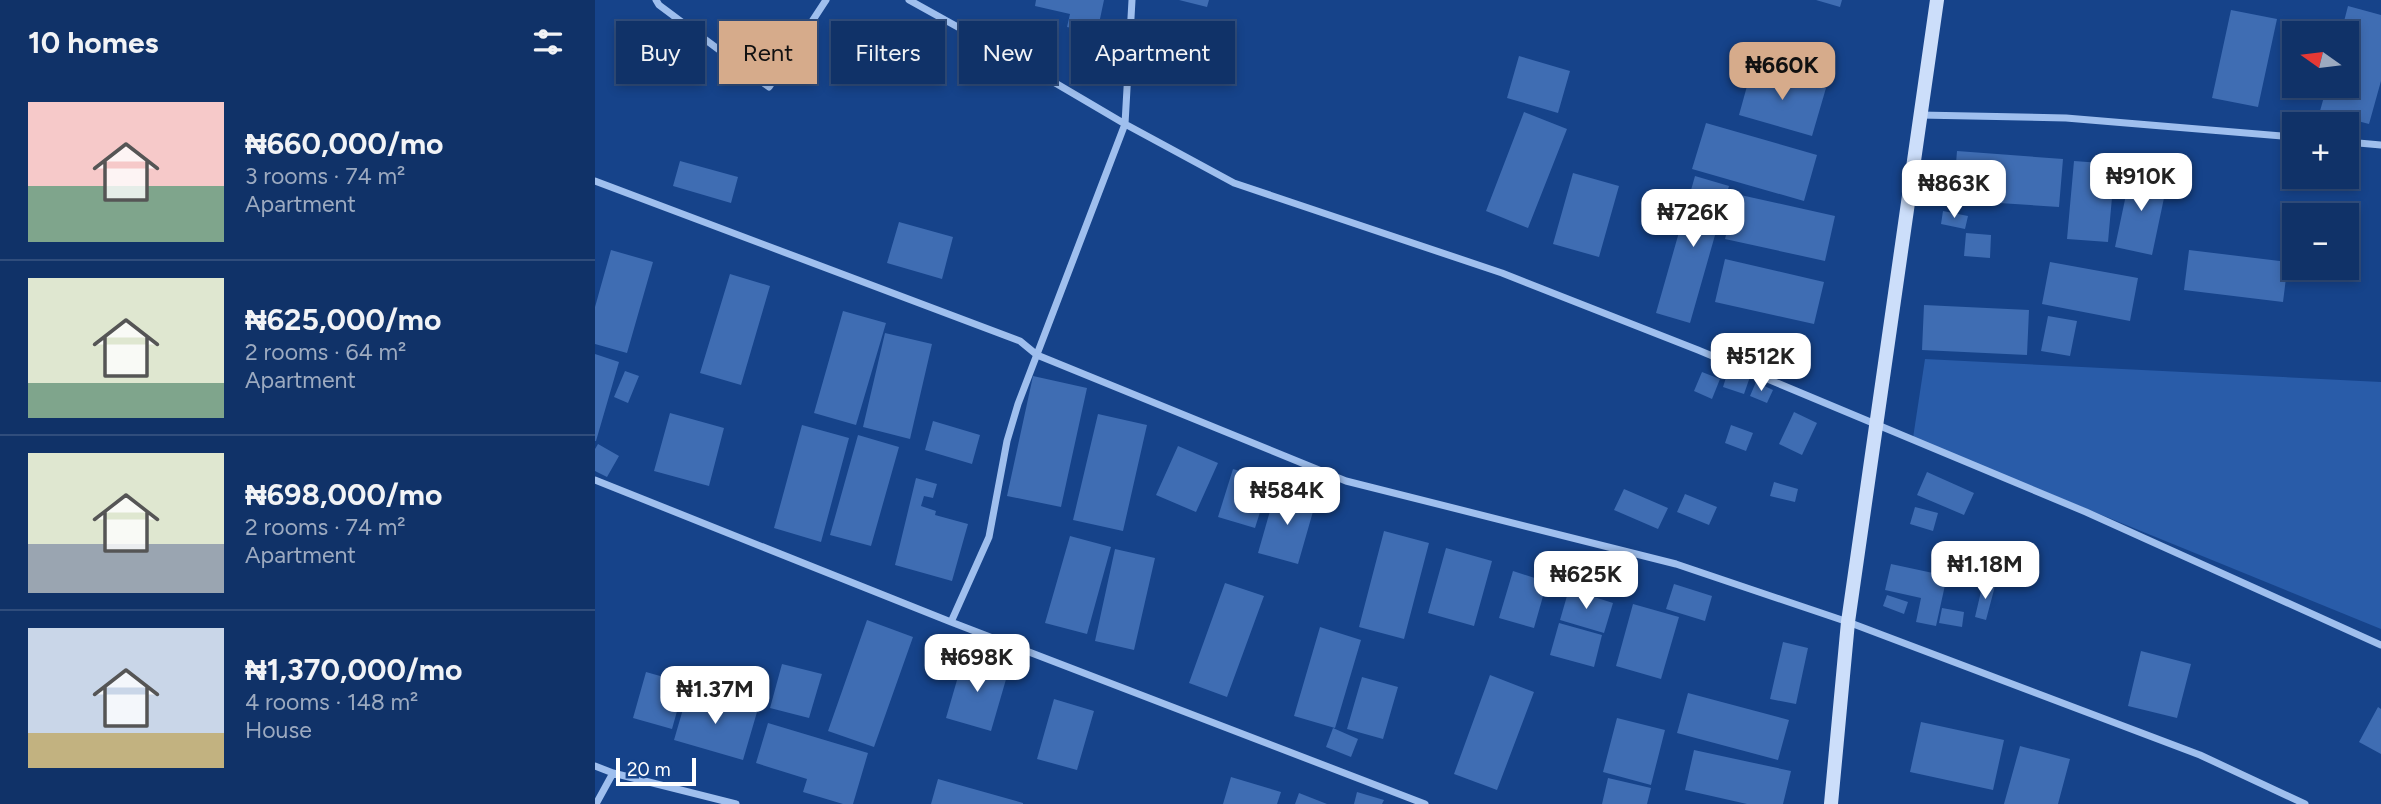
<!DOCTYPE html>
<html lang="en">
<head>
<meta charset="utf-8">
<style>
	body { margin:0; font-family:Figtree,sans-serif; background:#193a6e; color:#f1f3f6; height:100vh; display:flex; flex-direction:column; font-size:26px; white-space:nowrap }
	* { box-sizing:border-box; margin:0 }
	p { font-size:23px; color:#9caac0 }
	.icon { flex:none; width:38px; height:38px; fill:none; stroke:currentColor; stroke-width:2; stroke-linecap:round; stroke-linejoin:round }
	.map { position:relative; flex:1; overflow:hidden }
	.side { display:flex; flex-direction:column; background:#103268; width:595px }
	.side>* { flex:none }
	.hud { position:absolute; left:21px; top:21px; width:665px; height:63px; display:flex; gap:14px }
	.needle { width:46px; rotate:284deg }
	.fabs { position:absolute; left:1687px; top:21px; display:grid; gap:14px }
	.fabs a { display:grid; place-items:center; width:77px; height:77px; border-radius:0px; background:#103268; box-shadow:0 4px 10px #0003,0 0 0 2px #304d7c; font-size:35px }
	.scale { position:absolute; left:21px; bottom:18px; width:80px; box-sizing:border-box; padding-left:7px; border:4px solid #fff; border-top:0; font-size:19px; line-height:24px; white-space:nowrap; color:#fff; -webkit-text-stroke:5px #16438a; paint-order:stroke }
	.price { position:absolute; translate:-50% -60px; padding:0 16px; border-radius:14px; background:#fff; color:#222; font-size:23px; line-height:46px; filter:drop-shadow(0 2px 4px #0008) }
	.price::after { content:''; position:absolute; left:50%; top:42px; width:21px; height:16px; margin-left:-10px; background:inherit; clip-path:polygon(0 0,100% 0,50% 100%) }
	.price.current { background:#d6ab8b; color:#111 }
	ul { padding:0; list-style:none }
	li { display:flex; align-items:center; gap:21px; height:175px; padding:0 28px }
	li+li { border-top:2px solid #304d7c }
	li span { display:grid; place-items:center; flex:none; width:196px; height:140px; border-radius:0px; color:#555 }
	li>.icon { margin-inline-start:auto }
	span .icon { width:84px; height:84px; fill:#fffc; stroke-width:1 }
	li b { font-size:30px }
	h2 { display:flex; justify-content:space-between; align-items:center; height:84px; padding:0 28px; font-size:30px }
	.tag { padding:0 24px; border-radius:0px; background:#103268; box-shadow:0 4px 10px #0003,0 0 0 2px #304d7c; font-size:24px; line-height:63px }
	.tag.current { background:#d6ab8b; color:#111 }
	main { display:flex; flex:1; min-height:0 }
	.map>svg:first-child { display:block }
	.green { fill:#295ca9 }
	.building { fill:#3f6db3 }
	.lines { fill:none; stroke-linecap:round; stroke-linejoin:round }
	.street { stroke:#9fbfee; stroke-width:7 }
	.secondary { stroke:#ccdefa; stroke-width:14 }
</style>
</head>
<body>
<main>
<section class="side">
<h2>10 homes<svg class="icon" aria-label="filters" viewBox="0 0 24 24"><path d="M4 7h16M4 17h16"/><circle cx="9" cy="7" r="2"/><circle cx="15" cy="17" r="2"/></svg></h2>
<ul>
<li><span style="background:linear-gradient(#f6c9c9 60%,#7fa58c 0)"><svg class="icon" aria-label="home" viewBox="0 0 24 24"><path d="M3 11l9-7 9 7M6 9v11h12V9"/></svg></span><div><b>₦660,000/mo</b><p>3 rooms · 74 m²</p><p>Apartment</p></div></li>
<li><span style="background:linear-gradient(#dfe7d0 75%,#7fa58c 0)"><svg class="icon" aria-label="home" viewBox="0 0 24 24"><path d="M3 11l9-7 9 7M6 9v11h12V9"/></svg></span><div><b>₦625,000/mo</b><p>2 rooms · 64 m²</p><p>Apartment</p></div></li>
<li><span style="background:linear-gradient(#dfe7d0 65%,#9aa5b1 0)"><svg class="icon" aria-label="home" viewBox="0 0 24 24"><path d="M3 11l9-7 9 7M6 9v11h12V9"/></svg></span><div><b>₦698,000/mo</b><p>2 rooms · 74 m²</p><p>Apartment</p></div></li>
<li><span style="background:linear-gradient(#c9d6e8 75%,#c2b280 0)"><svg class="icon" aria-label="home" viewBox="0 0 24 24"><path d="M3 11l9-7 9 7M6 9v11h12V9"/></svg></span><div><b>₦1,370,000/mo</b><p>4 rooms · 148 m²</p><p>House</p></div></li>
</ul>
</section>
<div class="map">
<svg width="1786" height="804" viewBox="0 0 1786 804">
	<rect width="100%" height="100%" fill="#16438a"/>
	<path class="green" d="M 1330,359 L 1786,382 L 1786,629 L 1318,438 Z"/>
	<path class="building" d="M 441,0 L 509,0 L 502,33 L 472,27 L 475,14 L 440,6 Z
		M 584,0 L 614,0 L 612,7 Z
		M 1221,0 L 1247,0 L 1245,7 Z
		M 1753,6 L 1786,15 L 1786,81 L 1774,124 L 1725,111 L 1732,86 L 1752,86 L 1752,33 L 1746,33 Z
		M 1636,10 L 1682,19 L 1663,107 L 1617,98 Z
		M 150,28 L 192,44 L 180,77 L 138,62 Z
		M 924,56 L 975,71 L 963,113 L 912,98 Z
		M 1157,68 L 1231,88 L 1217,136 L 1144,115 Z
		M 929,112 L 972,129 L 933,228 L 891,211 Z
		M 1111,123 L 1222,155 L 1209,201 L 1097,169 Z
		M 1362,151 L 1468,159 L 1464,207 L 1358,200 Z
		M 85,161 L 143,177 L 136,203 L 78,186 Z
		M 1479,161 L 1520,164 L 1513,242 L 1472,239 Z
		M 1536,171 L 1573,179 L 1557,255 L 1520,247 Z
		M 978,173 L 1024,186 L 1004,257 L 958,244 Z
		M 1100,176 L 1134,186 L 1095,323 L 1061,313 Z
		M 1141,194 L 1240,216 L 1230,261 L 1130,239 Z
		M 1348,211 L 1373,216 L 1370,229 L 1346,224 Z
		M 304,222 L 358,237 L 347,279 L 292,263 Z
		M 1371,233 L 1396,235 L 1395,258 L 1369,256 Z
		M 16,250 L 58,262 L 32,353 L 0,344 L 0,307 Z
		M 1594,250 L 1693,262 L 1688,302 L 1589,290 Z
		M 1130,259 L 1229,282 L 1219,324 L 1120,302 Z
		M 1455,262 L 1543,278 L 1535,321 L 1447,304 Z
		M 135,274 L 175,286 L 146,385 L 105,373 Z
		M 1329,305 L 1434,310 L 1432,355 L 1327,350 Z
		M 248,311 L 291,323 L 261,425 L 219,413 Z
		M 1453,316 L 1482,321 L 1475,356 L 1446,351 Z
		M 290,333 L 337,344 L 315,439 L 268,427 Z
		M 0,354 L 24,362 L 1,441 L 0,441 Z
		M 1134,368 L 1156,374 L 1149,394 L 1128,387 Z
		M 30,371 L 44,376 L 33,403 L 19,397 Z
		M 1107,372 L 1125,379 L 1117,399 L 1099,391 Z
		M 438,376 L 492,388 L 466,507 L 412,496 Z
		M 1161,382 L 1178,390 L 1172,403 L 1155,396 Z
		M 1199,412 L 1222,423 L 1207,455 L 1184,444 Z
		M 75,413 L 129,428 L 114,486 L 59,471 Z
		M 503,414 L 552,425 L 528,531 L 478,520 Z
		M 338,421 L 385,435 L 377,464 L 330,450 Z
		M 207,425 L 254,438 L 226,542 L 179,528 Z
		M 1136,425 L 1158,433 L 1151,451 L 1130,443 Z
		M 263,435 L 304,447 L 276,546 L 235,535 Z
		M 3,444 L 24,456 L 12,477 L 0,471 L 0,449 Z
		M 583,446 L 623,463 L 601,512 L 561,495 Z
		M 638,469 L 675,480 L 660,528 L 623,517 Z
		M 1332,472 L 1379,493 L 1369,515 L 1322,495 Z
		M 321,478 L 342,484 L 338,498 L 329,496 L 326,506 L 341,511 L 340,515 L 373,524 L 357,581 L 300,565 Z
		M 1179,482 L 1203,489 L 1200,502 L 1175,496 Z
		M 1029,489 L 1073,508 L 1063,529 L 1019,510 Z
		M 681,490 L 721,501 L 703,564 L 663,553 Z
		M 1090,494 L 1122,507 L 1114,525 L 1082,512 Z
		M 1320,507 L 1343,513 L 1338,531 L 1315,524 Z
		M 789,531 L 834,543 L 809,639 L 764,627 Z
		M 475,536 L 516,547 L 492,634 L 450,623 Z
		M 851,548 L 897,561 L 879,626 L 833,613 Z
		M 520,549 L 560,558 L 539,650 L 500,641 Z
		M 1296,564 L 1352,576 L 1341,626 L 1321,622 L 1326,598 L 1290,590 Z
		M 918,571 L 952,582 L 939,628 L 904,618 Z
		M 630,583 L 669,596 L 632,697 L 594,683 Z
		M 1388,583 L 1400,586 L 1391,620 L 1380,617 Z
		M 1079,584 L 1117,596 L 1110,621 L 1071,609 Z
		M 974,589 L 1018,603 L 1009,633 L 965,620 Z
		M 1292,595 L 1313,602 L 1309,614 L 1288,606 Z
		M 1038,604 L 1084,617 L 1066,679 L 1021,666 Z
		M 1347,608 L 1369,612 L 1367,627 L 1344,623 Z
		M 272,620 L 318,637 L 279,747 L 233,731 Z
		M 964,623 L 1007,635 L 999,667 L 955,655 Z
		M 725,627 L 766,640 L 740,728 L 699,716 Z
		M 1188,642 L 1213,648 L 1201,704 L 1175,699 Z
		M 1546,651 L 1596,664 L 1582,718 L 1533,706 Z
		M 369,656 L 414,669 L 396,731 L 351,718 Z
		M 187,664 L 227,674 L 214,718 L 175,708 Z
		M 51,672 L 90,683 L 77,729 L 38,718 Z
		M 895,675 L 939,692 L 902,790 L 859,774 Z
		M 767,677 L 803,687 L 788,739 L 752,729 Z
		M 93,692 L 162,712 L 148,760 L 79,740 Z
		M 1093,693 L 1194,720 L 1183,760 L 1082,733 Z
		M 459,699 L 499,711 L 482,770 L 442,759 Z
		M 1783,707 L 1786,709 L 1786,754 L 1764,742 Z
		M 1022,718 L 1070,730 L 1056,785 L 1008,772 Z
		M 1326,722 L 1409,740 L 1398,790 L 1315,772 Z
		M 173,723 L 273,753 L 258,804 L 248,804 L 208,792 L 212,779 L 161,763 Z
		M 738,728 L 763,739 L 756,757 L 731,747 Z
		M 1425,746 L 1475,759 L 1463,804 L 1409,804 Z
		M 1099,750 L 1196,771 L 1188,804 L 1152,804 L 1090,790 Z
		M 636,777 L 686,792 L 682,804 L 628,804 Z
		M 1013,778 L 1056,788 L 1052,804 L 1007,804 Z
		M 343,779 L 428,803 L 428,804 L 336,804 Z
		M 762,792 L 789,800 L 787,804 L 759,804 Z
		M 704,793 L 732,804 L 700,804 Z"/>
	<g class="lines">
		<path class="street" d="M 61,0 L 64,5 L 174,87 L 231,0
			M 314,0 L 406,51 L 530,124 L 639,183 L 907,273 L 1103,350 L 1491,512 L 1786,645
			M 1325,115 L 1471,118 L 1699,137
			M 1752,142 L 1786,145
			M 0,181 L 425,341 L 442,355 L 751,481 L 1081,564 L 1253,622 L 1605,755 L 1710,804
			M 0,480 L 356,622 L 830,804
			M 356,622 L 394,537 L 412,441 L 423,404 L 530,124 L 537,0
			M 0,766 L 18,773 L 141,804
			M 1,804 L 18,773"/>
		<path class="secondary" d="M 1236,804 L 1253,622 L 1342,0"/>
	</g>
</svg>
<div class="fabs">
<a><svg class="needle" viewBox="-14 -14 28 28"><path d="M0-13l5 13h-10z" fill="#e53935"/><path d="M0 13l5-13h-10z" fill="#9caac0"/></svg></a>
<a>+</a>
<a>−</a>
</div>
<div class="scale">20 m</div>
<b class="price current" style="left:1187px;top:102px">₦660K</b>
<b class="price" style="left:1546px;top:213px">₦910K</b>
<b class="price" style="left:1359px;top:220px">₦863K</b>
<b class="price" style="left:1098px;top:249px">₦726K</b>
<b class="price" style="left:1166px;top:393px">₦512K</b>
<b class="price" style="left:692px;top:527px">₦584K</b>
<b class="price" style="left:1390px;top:601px">₦1.18M</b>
<b class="price" style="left:991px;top:611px">₦625K</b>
<b class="price" style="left:382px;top:694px">₦698K</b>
<b class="price" style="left:120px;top:726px">₦1.37M</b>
<div class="hud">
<a class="tag">Buy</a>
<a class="tag current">Rent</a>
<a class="tag">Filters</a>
<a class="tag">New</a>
<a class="tag">Apartment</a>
</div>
</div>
</main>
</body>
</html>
